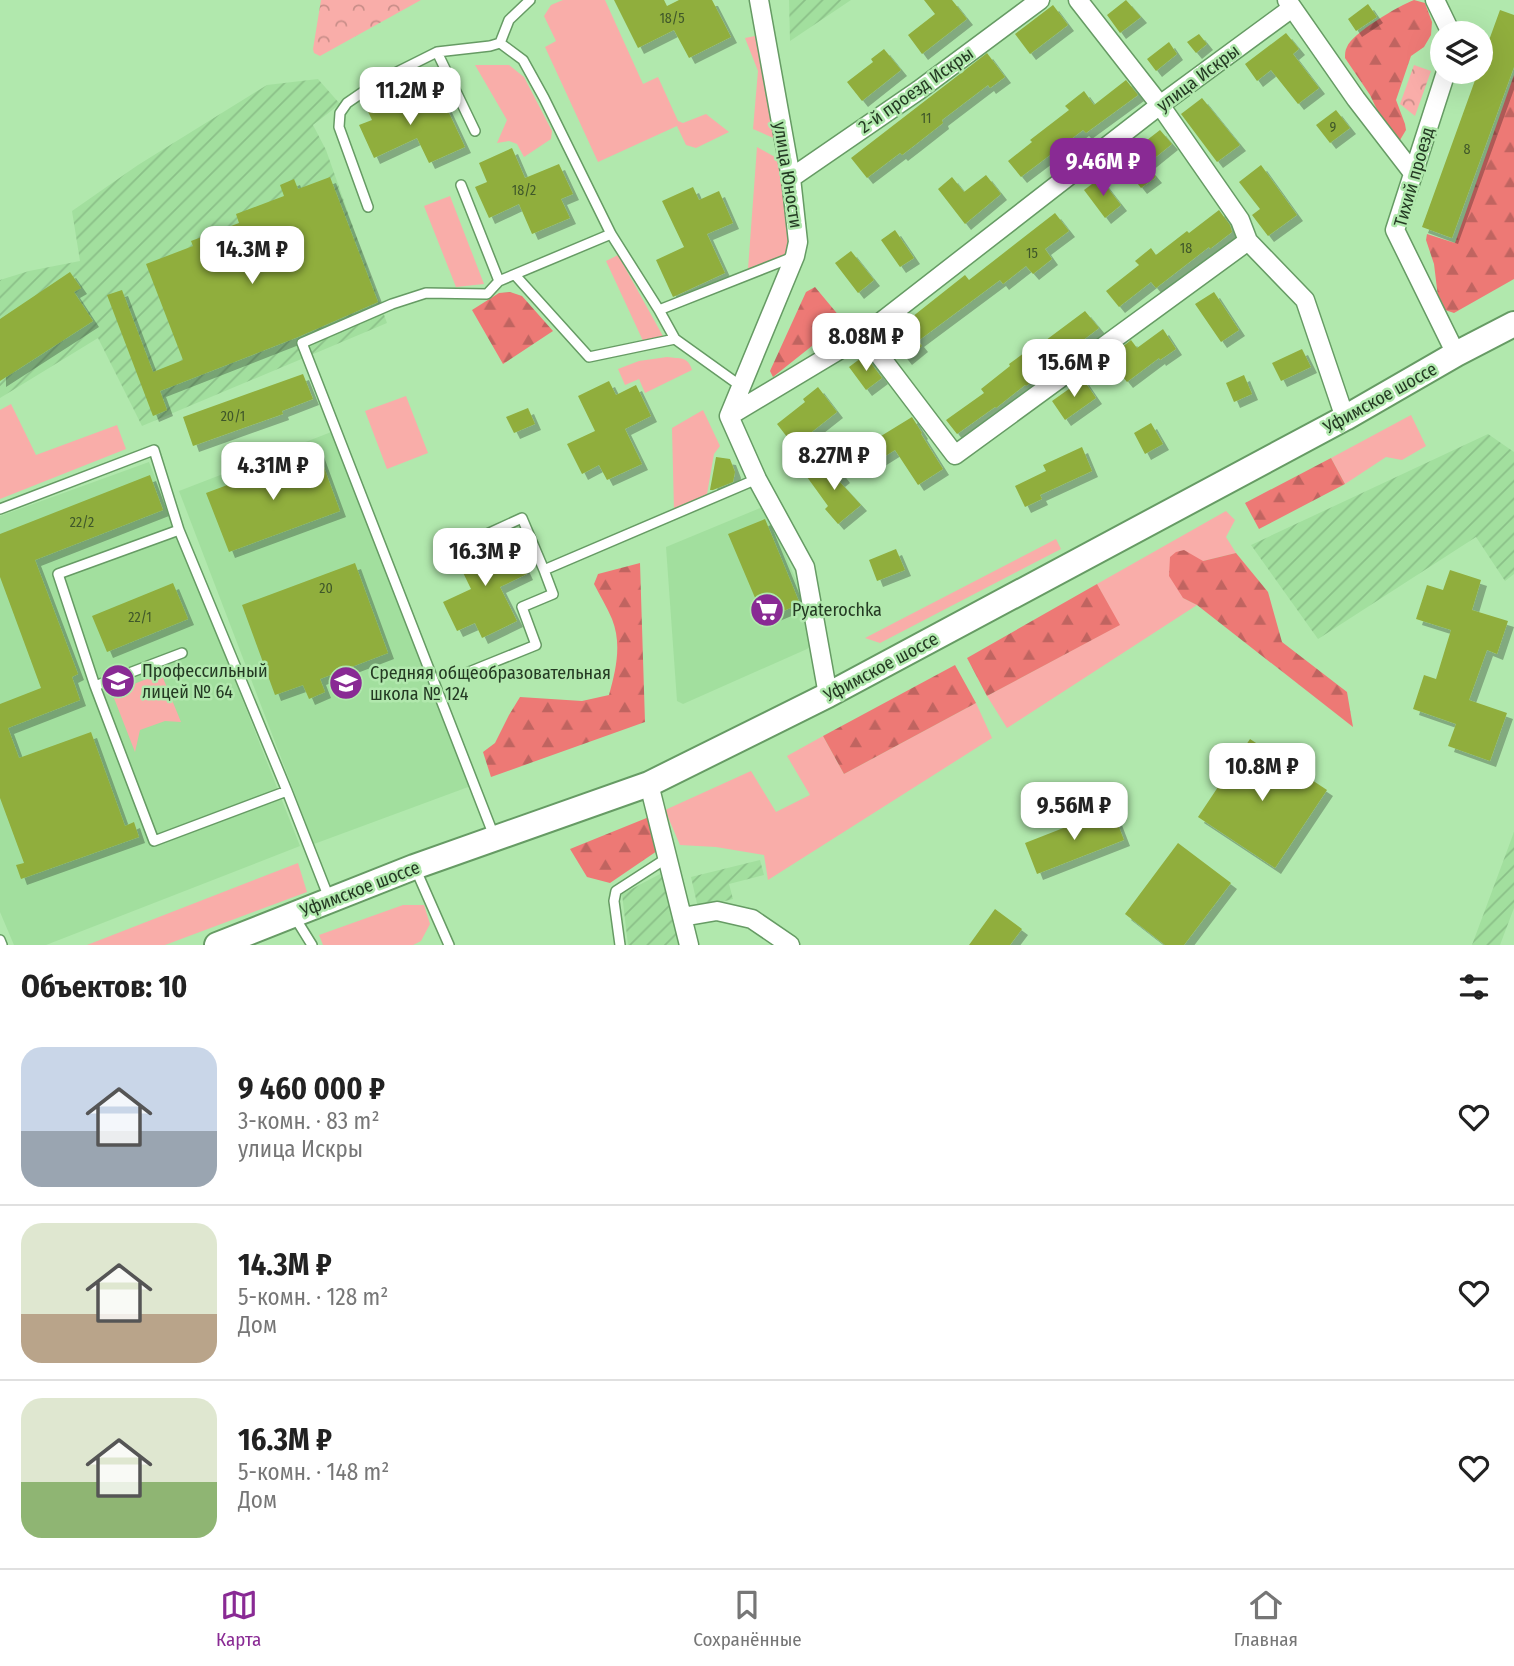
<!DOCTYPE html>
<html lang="ru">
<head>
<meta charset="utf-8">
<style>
	body { margin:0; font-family:"Fira Sans Condensed",sans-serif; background:#f2f2f2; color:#222; height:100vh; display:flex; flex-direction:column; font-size:26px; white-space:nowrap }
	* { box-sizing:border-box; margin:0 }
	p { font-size:23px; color:#767676 }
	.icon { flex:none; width:38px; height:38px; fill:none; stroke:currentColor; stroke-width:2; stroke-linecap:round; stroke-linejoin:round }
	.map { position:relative; height:945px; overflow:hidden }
	.details { display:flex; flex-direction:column; background:#fff; flex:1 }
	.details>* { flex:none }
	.fabs { position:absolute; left:1430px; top:21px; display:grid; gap:14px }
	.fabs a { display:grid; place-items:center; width:63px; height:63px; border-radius:50%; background:#fff; box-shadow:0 7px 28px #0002; font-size:35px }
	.price { position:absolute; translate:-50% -60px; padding:0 16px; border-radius:14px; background:#fff; color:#222; font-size:23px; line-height:46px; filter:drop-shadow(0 2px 4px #0008) }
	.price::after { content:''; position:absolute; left:50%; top:42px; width:21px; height:16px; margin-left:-10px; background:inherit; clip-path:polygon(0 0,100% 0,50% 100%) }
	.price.selected { background:#892a94; color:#fff }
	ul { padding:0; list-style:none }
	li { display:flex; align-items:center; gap:21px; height:175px; padding:0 21px }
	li+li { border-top:2px solid #e0e0e0 }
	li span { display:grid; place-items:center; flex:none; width:196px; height:140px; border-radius:21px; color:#555 }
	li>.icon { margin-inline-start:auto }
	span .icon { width:84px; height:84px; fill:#fffc; stroke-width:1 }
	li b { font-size:30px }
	h2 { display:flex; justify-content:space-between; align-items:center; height:84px; padding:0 21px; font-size:30px }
	.dock { display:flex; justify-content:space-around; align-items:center; height:98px; border-top:2px solid #e0e0e0; background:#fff; font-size:19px; color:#767676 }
	.dock a { display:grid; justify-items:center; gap:4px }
	.dock .selected { color:#892a94 }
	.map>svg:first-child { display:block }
	.built { fill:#a2df9e }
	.industrial { fill:url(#industrial-furrows) }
	.grass { fill:#f9ada9 }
	.forest { fill:url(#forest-firs) }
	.park { fill:url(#park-crowns) }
	.building { fill:#90ae3d; filter:url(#shadow) }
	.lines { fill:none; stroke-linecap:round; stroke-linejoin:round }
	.lane-casing { stroke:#669b64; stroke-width:12 }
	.street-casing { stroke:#669b64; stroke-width:21 }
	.secondary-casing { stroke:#669b64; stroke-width:28 }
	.lane { stroke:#fff; stroke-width:9 }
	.street { stroke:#fff; stroke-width:18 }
	.secondary { stroke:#fff; stroke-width:24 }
	.labels { text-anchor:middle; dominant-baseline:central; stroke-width:5; stroke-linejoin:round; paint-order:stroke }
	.number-label { font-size:14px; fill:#3f572a }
	.street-label { font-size:18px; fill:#243a23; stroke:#b1e8ad }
	.poi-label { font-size:18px; fill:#243a23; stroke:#b1e8ad; text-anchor:start }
</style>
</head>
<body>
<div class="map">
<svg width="1514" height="945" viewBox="0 0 1514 945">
	<defs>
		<pattern id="industrial-furrows" width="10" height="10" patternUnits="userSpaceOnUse" patternTransform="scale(1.75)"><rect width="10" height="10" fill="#a2df9e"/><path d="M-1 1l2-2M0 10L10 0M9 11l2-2" fill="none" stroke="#8bc088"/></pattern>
		<pattern id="forest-firs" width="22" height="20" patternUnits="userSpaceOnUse" patternTransform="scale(1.75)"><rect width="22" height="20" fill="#ed7975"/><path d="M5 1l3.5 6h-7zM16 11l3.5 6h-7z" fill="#c06460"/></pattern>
		<pattern id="park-crowns" width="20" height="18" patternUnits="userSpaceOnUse" patternTransform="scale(1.75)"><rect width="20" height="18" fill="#f9ada9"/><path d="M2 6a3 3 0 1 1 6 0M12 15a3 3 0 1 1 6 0" fill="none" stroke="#c98e89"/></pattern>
		<filter id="shadow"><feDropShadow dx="6" dy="6" stdDeviation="0" flood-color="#0004"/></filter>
	</defs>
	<rect width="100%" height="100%" fill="#b1e8ad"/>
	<path class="built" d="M 339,429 L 387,545 L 479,783 L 314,844 L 179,491 Z
		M 149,462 L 300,846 L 46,945 L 14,945 L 0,912 L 0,516 Z
		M 765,506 L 806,604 L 812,645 L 807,649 L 683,704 L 677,701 L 666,547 Z"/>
	<path class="industrial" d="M 789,0 L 851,0 L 790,41 Z
		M 318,79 L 340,104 L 313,125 L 326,150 L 387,323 L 142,426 L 98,338 L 0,398 L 0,280 L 29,271 L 80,261 L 72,211 L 138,165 L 267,85 Z
		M 1488,434 L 1514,452 L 1514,574 L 1505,581 L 1476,537 L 1318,639 L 1251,545 Z
		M 1514,832 L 1514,908 L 1500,945 L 1472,945 Z
		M 760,860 L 764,875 L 729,884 L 733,899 L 698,908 L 691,877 Z
		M 662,873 L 681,945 L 628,945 L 622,894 Z"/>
	<path class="grass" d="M 563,0 L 605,0 L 643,84 L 658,77 L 678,121 L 683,123 L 706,114 L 729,132 L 696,148 L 686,145 L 677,126 L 598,162 L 545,47 L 556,41 L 544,16 L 551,5 Z
		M 755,36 L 778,140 L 753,129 L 758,71 L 745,38 Z
		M 475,65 L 509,65 L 524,77 L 552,131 L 551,139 L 524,157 L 517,144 L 509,141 L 497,143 L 507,120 Z
		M 436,84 L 441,96 L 410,111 L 404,98 Z
		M 757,147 L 782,161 L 790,228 L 789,250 L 785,255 L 748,269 Z
		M 450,196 L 484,284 L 456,287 L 424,206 Z
		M 618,255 L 664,338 L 644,343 L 606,261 Z
		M 667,357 C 680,359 688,356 692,370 L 645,393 L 639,379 L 625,385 L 618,369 L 639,361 Z
		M 406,396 L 428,453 L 387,469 L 365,411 Z
		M 11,404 L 36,455 L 117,425 L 126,449 L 0,499 L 0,410 Z
		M 703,410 L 720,446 L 714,454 L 707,494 L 674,511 L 672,428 Z
		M 1411,415 L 1426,446 L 1402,460 L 1386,457 L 1345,484 L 1331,458 Z
		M 1226,511 L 1235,520 L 1226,537 L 1236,553 L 1203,561 L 1183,598 L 1197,605 L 1007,728 L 987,696 L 1119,625 L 1097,584 Z
		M 1056,539 L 1061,549 L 880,643 L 865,638 Z
		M 161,673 L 181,722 L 165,721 L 140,730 L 135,752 L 112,693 Z
		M 976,703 L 992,738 L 768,880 L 764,855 L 716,847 L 680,845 L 665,810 L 751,771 L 776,812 L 810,795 L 787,756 L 823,736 L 844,774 Z
		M 298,863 L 307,892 L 165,945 L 87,945 Z
		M 403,905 L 424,905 L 430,924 L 421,941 L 413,945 L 323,945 L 319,935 Z"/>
	<path class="forest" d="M 1414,0 L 1425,3 L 1432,22 L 1431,35 L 1424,47 L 1411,56 L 1396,100 L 1405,124 L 1406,130 L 1400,140 L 1395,139 L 1379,114 L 1370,95 L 1345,58 C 1345,54 1345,50 1347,47 C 1352,33 1400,5 1414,0 Z
		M 1514,75 L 1514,279 L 1454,313 L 1445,310 L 1438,297 L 1434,264 L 1426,240 L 1427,234 L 1455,243 Z
		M 815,287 L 840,317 L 837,326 L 773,377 L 770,371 L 806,292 Z
		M 510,292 L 522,296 L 553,331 L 503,364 L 472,310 L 499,293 Z
		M 1331,458 L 1345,484 L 1259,529 L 1245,503 Z
		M 1184,550 L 1203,561 L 1236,553 L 1268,592 L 1282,642 L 1347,692 L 1353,727 L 1197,605 L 1183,598 L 1169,576 L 1170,557 L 1176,552 Z
		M 640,563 L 645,722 L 491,777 L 483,752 L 495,743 L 509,715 L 520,697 L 582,701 L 609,695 C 616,670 622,644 612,619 C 607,607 600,596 594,584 L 598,574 Z
		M 1097,584 L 1120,625 L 987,696 L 967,658 Z
		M 955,665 L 976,703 L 844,774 L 823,736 Z
		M 649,817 L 657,851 L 610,883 L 587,877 L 570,849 Z"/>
	<path class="park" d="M 321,0 L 421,0 L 320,56 L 314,53 L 313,49 Z
		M 1414,65 L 1431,71 L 1415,116 L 1400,104 Z"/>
	<path class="building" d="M 614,0 L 664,0 L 667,6 L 679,0 L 712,0 L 731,37 L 689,58 L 674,30 L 638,48 Z
		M 924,0 L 952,0 L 967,19 L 922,54 L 908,35 L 935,14 Z
		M 1126,0 L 1141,17 L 1120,33 L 1107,15 Z
		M 1368,4 L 1377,17 L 1356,31 L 1348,19 Z
		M 1053,5 L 1068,25 L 1030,54 L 1015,34 Z
		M 1500,10 L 1514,15 L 1514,67 L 1452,238 L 1422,227 L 1478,72 L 1480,72 L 1480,65 Z
		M 1286,33 L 1299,49 L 1293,54 L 1319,88 L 1298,104 L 1271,70 L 1257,81 L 1245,64 Z
		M 1199,34 L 1207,44 L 1196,53 L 1187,42 Z
		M 1169,42 L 1177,54 L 1156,71 L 1147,59 Z
		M 884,49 L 901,70 L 862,101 L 847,82 L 873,62 L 871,59 Z
		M 987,53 L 1005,77 L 990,88 L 988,85 L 942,120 L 943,123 L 915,145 L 902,155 L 900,153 L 867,178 L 851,158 Z
		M 1126,80 L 1138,95 L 1086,133 L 1083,130 L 1021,177 L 1008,161 L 1032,142 L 1030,140 L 1069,110 L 1065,106 L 1084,91 L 1094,105 Z
		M 394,86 L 407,114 L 442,98 L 465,147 L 429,163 L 417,138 L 374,158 L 359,125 L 372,120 L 363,101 Z
		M 1202,98 L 1240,145 L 1217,162 L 1181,114 Z
		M 1336,110 L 1350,128 L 1330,143 L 1316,125 Z
		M 1160,130 L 1172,144 L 1146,165 L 1156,177 L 1141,188 L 1120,161 Z
		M 512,148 L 525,178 L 559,164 L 573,194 L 561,199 L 570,218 L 532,234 L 519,204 L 489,218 L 475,187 L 487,182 L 479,163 Z
		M 1261,165 L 1297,215 L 1268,236 L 1252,215 L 1260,209 L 1239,182 Z
		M 986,175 L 1001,194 L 965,224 L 938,189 L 952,177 L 964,192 Z
		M 330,177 L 378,302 L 298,337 L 160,391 L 167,410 L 153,416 L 107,295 L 122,290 L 153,372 L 183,360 L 146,264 L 193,246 L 191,241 L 239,223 L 236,214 L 284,196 L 280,185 L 294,179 L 298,189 Z
		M 1100,178 L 1121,205 L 1105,218 L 1084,190 Z
		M 693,187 L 699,200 L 719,191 L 733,223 L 707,234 L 725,273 L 673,297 L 656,260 L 684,247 L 662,201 Z
		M 1219,210 L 1230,225 L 1232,232 L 1210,249 L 1209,247 L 1156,288 L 1151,282 L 1119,307 L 1106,291 L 1139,265 L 1135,261 L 1151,248 L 1156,255 L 1187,231 L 1189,233 Z
		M 1055,213 L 1069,231 L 1045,249 L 1052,259 L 1033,274 L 1026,266 L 1003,284 L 1000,280 L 918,341 L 922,346 L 906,359 L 888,336 L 965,275 L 969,280 Z
		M 895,230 L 914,258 L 900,267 L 881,240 Z
		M 851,251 L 874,280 L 858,293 L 835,263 Z
		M 70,272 L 81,288 L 74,292 L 93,321 L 0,381 L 0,319 Z
		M 1214,292 L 1239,330 L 1221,342 L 1195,304 Z
		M 1085,311 L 1099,328 L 1040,373 L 1041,375 L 1026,386 L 1025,385 L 996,408 L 995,407 L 957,434 L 946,420 L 984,393 L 981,389 L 1010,366 L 1009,364 L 1024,353 L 1026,355 Z
		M 1163,329 L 1176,349 L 1160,360 L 1159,358 L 1127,382 L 1108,358 L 1131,340 L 1137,348 Z
		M 1302,349 L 1311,367 L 1281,381 L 1272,363 Z
		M 865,355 L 882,378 L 866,390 L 849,367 Z
		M 303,374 L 313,399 L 282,411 L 283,414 L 193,446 L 183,417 Z
		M 1244,375 L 1252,394 L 1234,402 L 1226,383 Z
		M 1083,379 L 1096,398 L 1065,420 L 1052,401 Z
		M 609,381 L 616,395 L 636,385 L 651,416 L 625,429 L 642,464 L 607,480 L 599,465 L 582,474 L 567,444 L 595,431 L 578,396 Z
		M 818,387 L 837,412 L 794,446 L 777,424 L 805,402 L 803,399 Z
		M 528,408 L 535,424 L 514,433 L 506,417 Z
		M 912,417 L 922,433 L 921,434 L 943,469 L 918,485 L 895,450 L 879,460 L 868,444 Z
		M 1151,423 L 1163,444 L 1145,454 L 1134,433 Z
		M 1082,447 L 1092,471 L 1040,495 L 1042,499 L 1025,507 L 1015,486 L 1046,471 L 1043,465 Z
		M 318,451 L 340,511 L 229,552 L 206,493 Z
		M 716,457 L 730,459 L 735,472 L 733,482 L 713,490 L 710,490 Z
		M 831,460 L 844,477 L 839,481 L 861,505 L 838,524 L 825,509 L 828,506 L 807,477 Z
		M 150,475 L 163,510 L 35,560 L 78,674 L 72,677 L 80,700 L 8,728 L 19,758 L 91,732 L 125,826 L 134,822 L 139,837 L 21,879 L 16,865 L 24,863 L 0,798 L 0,704 L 41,688 L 0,577 L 0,534 Z
		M 765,519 L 800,604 L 764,619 L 728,534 Z
		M 483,540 L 486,541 L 492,552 L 512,542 L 527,574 L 500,587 L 517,621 L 482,638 L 475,623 L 457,631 L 443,602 L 471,589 L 454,554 Z
		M 896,549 L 905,570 L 877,581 L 869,560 Z
		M 355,563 L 388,653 L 320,679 L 325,692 L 309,699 L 303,685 L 275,695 L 242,605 Z
		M 1450,570 L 1481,580 L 1472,610 L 1508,621 L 1497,654 L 1487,650 L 1469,700 L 1507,713 L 1490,761 L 1448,746 L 1456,724 L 1413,709 L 1424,675 L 1436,679 L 1451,630 L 1416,619 L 1427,585 L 1443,590 Z
		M 173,583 L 188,619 L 107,652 L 92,616 Z
		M 1250,739 L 1327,790 L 1275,868 L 1198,817 Z
		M 1112,809 L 1124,840 L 1037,874 L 1025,843 Z
		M 1178,843 L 1231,883 L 1184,945 L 1165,945 L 1125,914 Z
		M 995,909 L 1022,929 L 1010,945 L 969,945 Z"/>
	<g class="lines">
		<g class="lane-casing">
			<path id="lane" d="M 500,43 L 509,20 L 530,0
				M 475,131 L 437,52 L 490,46 L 500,43 L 523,60 L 544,98 L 611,234 L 659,310 L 675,339 L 742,387
				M 461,185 L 499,281
				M 368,207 L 339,127 L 340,113 L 347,103 L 379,81 L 437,52
				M 515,275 L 589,357 L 675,339
				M 659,310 L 793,257
				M 0,509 L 154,450 L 179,530 L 287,791 L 329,898
				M 179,530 L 58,574 L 95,686 L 154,841 L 287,791
				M 487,534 L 522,518 L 544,570
				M 464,674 L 536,645 L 522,607 L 553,594 L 544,570 L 757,479
				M 95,686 L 182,653
				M 494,836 L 302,343 L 392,304 L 426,293 L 487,294 L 499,281 L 611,234
				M 416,870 L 449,945
				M 294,916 L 312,945
				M 0,940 L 2,945
				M 620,945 L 614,901 L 616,891 L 667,858"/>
		</g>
		<g class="street-casing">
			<path id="street" d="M 759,0 L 791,178 L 798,242 L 795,256 L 729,416 L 757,479 L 805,567 L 828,695
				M 1078,0 L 1160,105 L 1240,220 L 1248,241 L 1305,300 L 1345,418
				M 1287,0 L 1356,99 L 1413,173
				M 1435,0 L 1451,33
				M 1446,72 L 1395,230 L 1456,354
				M 791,178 L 919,90 L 1040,0
				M 864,335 L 955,455 L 1248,241
				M 729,416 L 864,335 L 1160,105 L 1292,8
				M 649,784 L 689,945
				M 682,917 L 717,911 L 752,919 L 790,945"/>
		</g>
		<g class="secondary-casing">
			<path id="secondary" d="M 217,945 L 414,867 L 649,784 L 828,695 L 1345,418 L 1456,354 L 1514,324"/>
		</g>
		<use href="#lane" class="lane"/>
		<use href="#street" class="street"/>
		<use href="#secondary" class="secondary"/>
	</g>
	<defs>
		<g id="supermarket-disc" transform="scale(1.75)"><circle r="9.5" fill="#892a94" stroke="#b1e8ad"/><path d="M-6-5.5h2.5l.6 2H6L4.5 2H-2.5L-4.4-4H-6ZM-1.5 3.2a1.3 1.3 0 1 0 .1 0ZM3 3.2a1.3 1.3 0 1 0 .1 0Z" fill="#fff"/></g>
		<g id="university-disc" transform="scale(1.75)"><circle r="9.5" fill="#892a94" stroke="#b1e8ad"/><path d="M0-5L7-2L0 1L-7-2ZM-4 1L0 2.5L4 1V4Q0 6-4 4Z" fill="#fff"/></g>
		<g id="school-disc" transform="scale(1.75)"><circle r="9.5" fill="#892a94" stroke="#b1e8ad"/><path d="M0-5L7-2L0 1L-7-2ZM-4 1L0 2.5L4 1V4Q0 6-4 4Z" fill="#fff"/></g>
	</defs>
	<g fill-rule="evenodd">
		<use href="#supermarket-disc" x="767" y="610"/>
		<use href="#university-disc" x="118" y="681"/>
		<use href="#school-disc" x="346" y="683"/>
	</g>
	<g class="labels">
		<g class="number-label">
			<text x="672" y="18">18/5</text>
			<text x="926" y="118">11</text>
			<text x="1333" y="127">9</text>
			<text x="1467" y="149">8</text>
			<text x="524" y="190">18/2</text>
			<text x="1186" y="248">18</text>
			<text x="1032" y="253">15</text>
			<text x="233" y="416">20/1</text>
			<text x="82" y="522">22/2</text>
			<text x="326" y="588">20</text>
			<text x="140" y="617">22/1</text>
		</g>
		<g class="street-label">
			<text transform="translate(1198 78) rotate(-37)">улица Искры</text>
			<text transform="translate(916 90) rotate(-35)">2-й проезд Искры</text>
			<text transform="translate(788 175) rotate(81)">улица Юности</text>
			<text transform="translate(1414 177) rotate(-74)">Тихий проезд</text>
			<text transform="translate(1380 398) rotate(-29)">Уфимское шоссе</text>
			<text transform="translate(881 667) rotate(-28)">Уфимское шоссе</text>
			<text transform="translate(360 889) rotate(-21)">Уфимское шоссе</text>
		</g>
		<g class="poi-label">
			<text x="792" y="610">Pyaterochka</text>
			<text x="142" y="671">Профессильный<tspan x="142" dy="21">лицей № 64</tspan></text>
			<text x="370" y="673">Средняя общеобразовательная<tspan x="370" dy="21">школа № 124</tspan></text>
		</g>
	</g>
</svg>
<div class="fabs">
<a><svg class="icon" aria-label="layers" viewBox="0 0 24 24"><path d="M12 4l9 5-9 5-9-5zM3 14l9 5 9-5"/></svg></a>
</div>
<b class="price" style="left:410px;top:127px">11.2M ₽</b>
<b class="price selected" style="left:1103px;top:198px">9.46M ₽</b>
<b class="price" style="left:252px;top:286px">14.3M ₽</b>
<b class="price" style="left:866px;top:373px">8.08M ₽</b>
<b class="price" style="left:1074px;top:399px">15.6M ₽</b>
<b class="price" style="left:834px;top:492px">8.27M ₽</b>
<b class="price" style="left:273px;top:502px">4.31M ₽</b>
<b class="price" style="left:485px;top:588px">16.3M ₽</b>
<b class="price" style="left:1262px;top:803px">10.8M ₽</b>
<b class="price" style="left:1074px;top:842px">9.56M ₽</b>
</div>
<section class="details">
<h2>Объектов: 10<svg class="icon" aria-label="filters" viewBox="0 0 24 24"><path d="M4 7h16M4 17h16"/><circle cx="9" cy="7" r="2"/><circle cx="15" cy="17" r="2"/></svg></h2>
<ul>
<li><span style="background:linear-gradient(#c9d6e8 60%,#9aa5b1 0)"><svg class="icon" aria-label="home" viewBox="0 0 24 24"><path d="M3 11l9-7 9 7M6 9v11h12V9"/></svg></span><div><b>9 460 000 ₽</b><p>3-комн. · 83 m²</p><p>улица Искры</p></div><svg class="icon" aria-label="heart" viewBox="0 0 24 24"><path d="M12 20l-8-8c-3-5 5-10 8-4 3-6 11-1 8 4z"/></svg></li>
<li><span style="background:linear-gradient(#dfe7d0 65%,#b9a48a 0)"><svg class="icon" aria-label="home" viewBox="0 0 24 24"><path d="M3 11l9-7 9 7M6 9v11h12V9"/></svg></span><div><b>14.3M ₽</b><p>5-комн. · 128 m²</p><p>Дом</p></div><svg class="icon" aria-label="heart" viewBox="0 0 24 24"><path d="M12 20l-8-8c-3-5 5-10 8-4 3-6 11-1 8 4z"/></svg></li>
<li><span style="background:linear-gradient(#dfe7d0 60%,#8fb573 0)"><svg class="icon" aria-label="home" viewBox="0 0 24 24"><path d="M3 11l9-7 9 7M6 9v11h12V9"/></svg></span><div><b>16.3M ₽</b><p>5-комн. · 148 m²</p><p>Дом</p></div><svg class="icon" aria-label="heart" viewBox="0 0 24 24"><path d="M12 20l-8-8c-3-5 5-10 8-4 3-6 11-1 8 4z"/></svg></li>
</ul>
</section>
<nav class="dock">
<a class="selected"><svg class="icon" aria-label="map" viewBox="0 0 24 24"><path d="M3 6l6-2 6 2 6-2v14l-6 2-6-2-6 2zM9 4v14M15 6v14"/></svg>Карта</a>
<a><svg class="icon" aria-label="saved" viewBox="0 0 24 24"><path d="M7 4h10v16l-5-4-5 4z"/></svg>Сохранённые</a>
<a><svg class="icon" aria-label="home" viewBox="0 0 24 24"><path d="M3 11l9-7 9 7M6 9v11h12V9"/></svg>Главная</a>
</nav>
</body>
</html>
